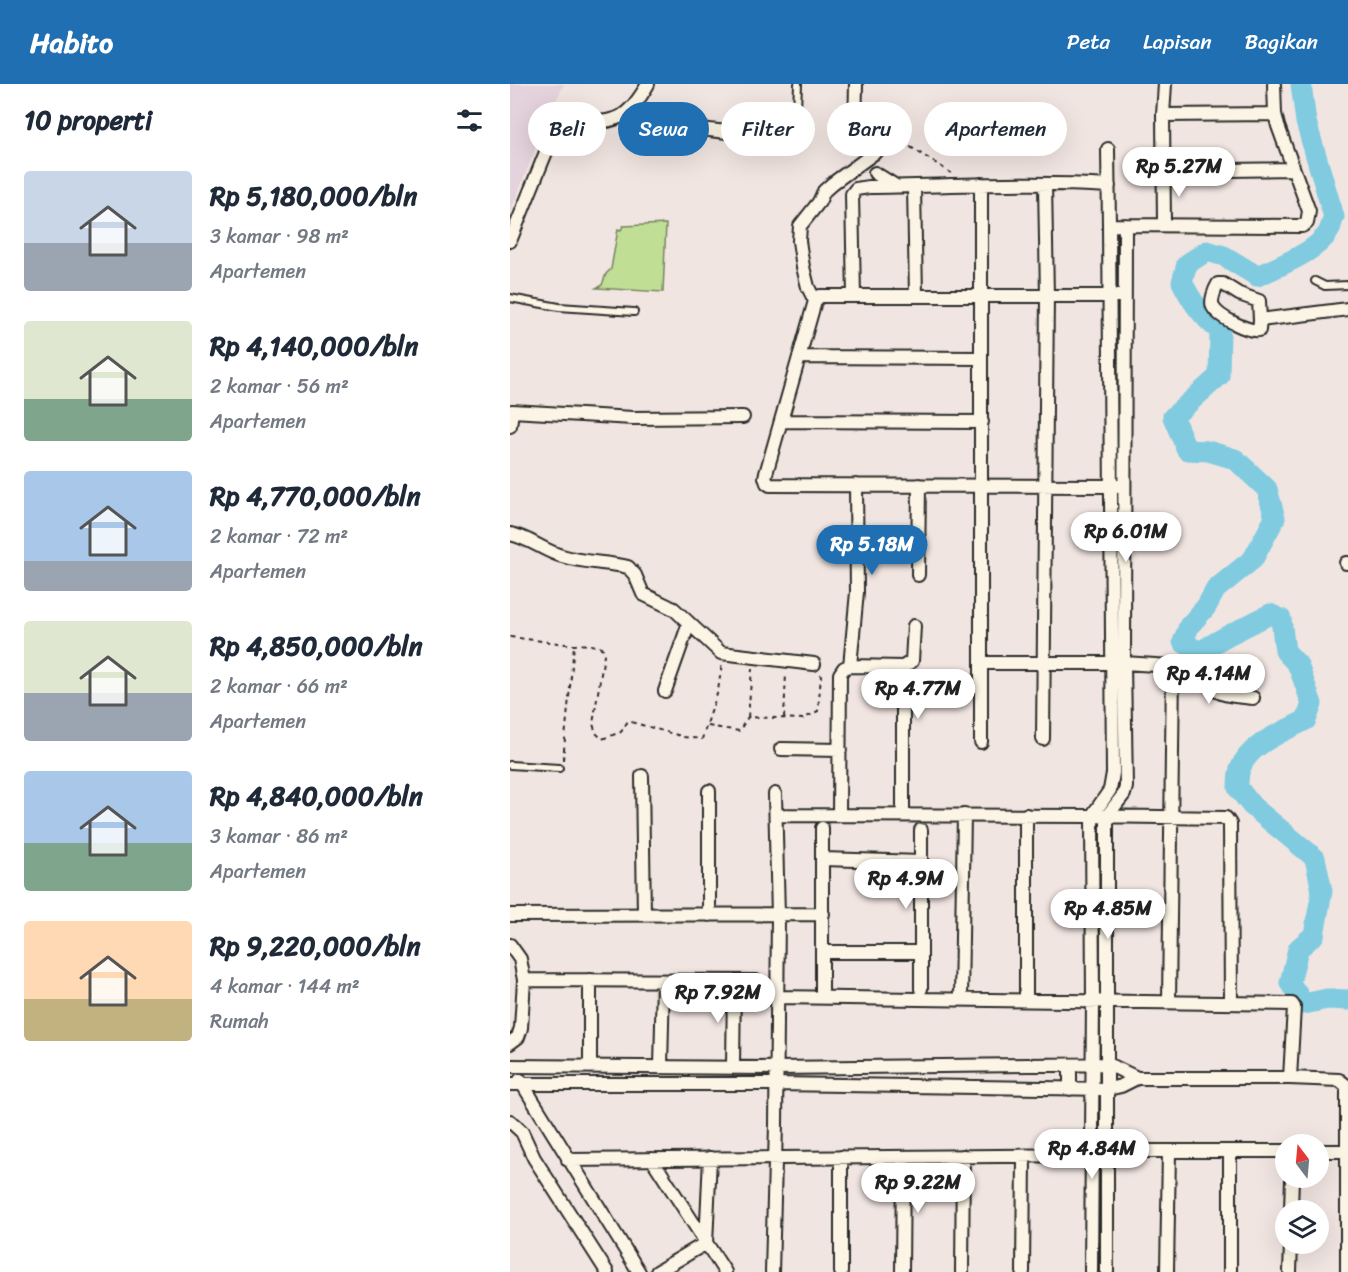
<!DOCTYPE html>
<html lang="id">
<head>
<meta charset="utf-8">
<style>
	body { margin:0; font-family:Sriracha,sans-serif; background:#f2f2f3; color:#1f2937; height:100vh; display:flex; flex-direction:column; font-size:22px; white-space:nowrap }
	* { box-sizing:border-box; margin:0 }
	p { font-size:20px; color:#747a83 }
	.icon { flex:none; width:33px; height:33px; fill:none; stroke:currentColor; stroke-width:2; stroke-linecap:round; stroke-linejoin:round }
	.map { position:relative; flex:1; overflow:hidden }
	.details { display:flex; flex-direction:column; background:#fff; width:510px }
	.details>* { flex:none }
	.top-card { position:absolute; left:18px; top:18px; width:570px; height:54px; display:flex; gap:12px }
	.needle { width:39px; rotate:344deg }
	.tools { position:absolute; left:765px; top:1050px; display:grid; gap:12px }
	.tools a { display:grid; place-items:center; width:54px; height:54px; border-radius:50%; background:#fff; box-shadow:0 6px 24px #0002; font-size:30px }
	.price { position:absolute; translate:-50% -51px; padding:0 14px; border-radius:21px; background:#fff; color:#222; font-size:20px; line-height:39px; filter:drop-shadow(0 2px 3px #0008) }
	.price::after { content:''; position:absolute; left:50%; top:36px; width:18px; height:14px; margin-left:-9px; background:inherit; clip-path:polygon(0 0,100% 0,50% 100%) }
	.price.selected { background:#1f6fb2; color:#fff }
	ul { padding:0; list-style:none }
	li { display:flex; align-items:center; gap:18px; height:150px; padding:0 24px }
	li span { display:grid; place-items:center; flex:none; width:168px; height:120px; border-radius:6px; color:#555 }
	li>.icon { margin-inline-start:auto }
	span .icon { width:72px; height:72px; fill:#fffc; stroke-width:1 }
	li b { font-size:26px }
	h2 { display:flex; justify-content:space-between; align-items:center; height:72px; padding:0 24px; font-size:26px }
	.chip { padding:0 21px; border-radius:27px; background:#fff; box-shadow:0 6px 24px #0002; font-size:21px; line-height:54px }
	.chip.selected { background:#1f6fb2; color:#fff }
	header { display:flex; align-items:center; gap:36px; box-sizing:border-box; height:84px; padding:0 30px; background:#1f6fb2; color:#fff }
	header strong { font-size:28px }
	nav { display:flex; gap:33px; margin-inline-start:auto; font-size:21px }
	main { display:flex; flex:1; min-height:0 }
	.map>svg:first-child { display:block }
	.built { fill:#e4d2dc }
	.green { fill:#c1de95; stroke:#768460; stroke-width:1.5 }
	.lines { fill:none; stroke-linecap:round; stroke-linejoin:round }
	.river { stroke:#80cbe0; stroke-width:21 }
	.service-casing { stroke:#2b2b2b; stroke-width:10 }
	.minor-casing { stroke:#2b2b2b; stroke-width:16 }
	.path { stroke:#2b2b2b; stroke-width:2; stroke-dasharray:4.5 4.5; stroke-linecap:butt }
	.service { stroke:#fcf5e5; stroke-width:6 }
	.minor { stroke:#fcf5e5; stroke-width:12 }
</style>
</head>
<body>
<header>
<strong>Habito</strong>
<nav><a>Peta</a><a>Lapisan</a><a>Bagikan</a></nav>
</header>
<main>
<section class="details">
<h2>10 properti<svg class="icon" aria-label="filters" viewBox="0 0 24 24"><path d="M4 7h16M4 17h16"/><circle cx="9" cy="7" r="2"/><circle cx="15" cy="17" r="2"/></svg></h2>
<ul>
<li><span style="background:linear-gradient(#c9d6e8 60%,#9aa5b1 0)"><svg class="icon" aria-label="home" viewBox="0 0 24 24"><path d="M3 11l9-7 9 7M6 9v11h12V9"/></svg></span><div><b>Rp 5,180,000/bln</b><p>3 kamar · 98 m²</p><p>Apartemen</p></div></li>
<li><span style="background:linear-gradient(#dfe7d0 65%,#7fa58c 0)"><svg class="icon" aria-label="home" viewBox="0 0 24 24"><path d="M3 11l9-7 9 7M6 9v11h12V9"/></svg></span><div><b>Rp 4,140,000/bln</b><p>2 kamar · 56 m²</p><p>Apartemen</p></div></li>
<li><span style="background:linear-gradient(#a9c7e8 75%,#9aa5b1 0)"><svg class="icon" aria-label="home" viewBox="0 0 24 24"><path d="M3 11l9-7 9 7M6 9v11h12V9"/></svg></span><div><b>Rp 4,770,000/bln</b><p>2 kamar · 72 m²</p><p>Apartemen</p></div></li>
<li><span style="background:linear-gradient(#dfe7d0 60%,#9aa5b1 0)"><svg class="icon" aria-label="home" viewBox="0 0 24 24"><path d="M3 11l9-7 9 7M6 9v11h12V9"/></svg></span><div><b>Rp 4,850,000/bln</b><p>2 kamar · 66 m²</p><p>Apartemen</p></div></li>
<li><span style="background:linear-gradient(#a9c7e8 60%,#7fa58c 0)"><svg class="icon" aria-label="home" viewBox="0 0 24 24"><path d="M3 11l9-7 9 7M6 9v11h12V9"/></svg></span><div><b>Rp 4,840,000/bln</b><p>3 kamar · 86 m²</p><p>Apartemen</p></div></li>
<li><span style="background:linear-gradient(#ffd9b3 65%,#c2b280 0)"><svg class="icon" aria-label="home" viewBox="0 0 24 24"><path d="M3 11l9-7 9 7M6 9v11h12V9"/></svg></span><div><b>Rp 9,220,000/bln</b><p>4 kamar · 144 m²</p><p>Rumah</p></div></li>
</ul>
</section>
<div class="map">
<svg width="838" height="1188" viewBox="0 0 838 1188">
	<rect width="100%" height="100%" fill="#f1e5e1"/>
	<filter id="ink" filterUnits="userSpaceOnUse"><feTurbulence type="fractalNoise" baseFrequency=".0167" numOctaves="2"/><feDisplacementMap in="SourceGraphic" scale="12" xChannelSelector="R" yChannelSelector="G"/><feConvolveMatrix kernelMatrix="1 2 1 2 8 2 1 2 1" color-interpolation-filters="sRGB"/></filter>
	<g filter="url(#ink)">
		<path class="built" d="M 0,0 L 54,0 L 40,28 L 0,129 Z"/>
		<path class="green" d="M 156,140 L 153,208 L 86,204 L 92,201 L 96,190 L 101,185 L 108,145 L 111,146 L 113,142 Z"/>
		<g class="lines">
			<path class="river" d="M 791,0 L 796,38 L 824,133 C 822,137 821,143 819,147 C 808,167 768,183 747,192 L 714,172 L 697,167 L 677,180 L 672,198 C 682,218 692,232 710,247 L 709,292 L 663,333 L 677,366 L 698,367 L 725,375 L 757,405 L 765,434 L 743,475 L 706,505 L 696,523 L 679,542 L 673,558 L 689,568 L 715,553 L 760,530 L 771,535 L 775,567 L 788,581 L 802,620 L 796,636 C 773,648 739,660 730,685 C 728,691 728,698 728,704 L 742,722 L 805,774 L 812,807 L 804,851 L 788,865 L 780,899 L 794,920 L 817,915 L 838,916"/>
			<g class="service-casing">
				<path id="service" d="M 287,26 L 288,0
					M 805,197 L 815,202 L 838,201
					M 0,214 L 49,223 L 124,228
					M 0,681 L 49,684"/>
			</g>
			<g class="minor-casing">
				<path id="minor" d="M 653,31 L 765,30
					M 112,33 L 181,44 L 253,52
					M 345,47 L 346,0
					M 598,65 L 599,141 L 792,142 L 797,139 L 799,127 L 768,42 L 765,30 L 764,0
					M 653,87 L 783,85
					M 365,89 L 386,102
					M 471,100 L 471,658
					M 404,103 L 406,212
					M 654,140 L 653,31 L 655,0
					M 0,157 L 47,41 C 54,37 62,38 70,38 C 108,40 119,33 138,0
					M 344,212 L 342,110 L 346,105 L 359,103 C 439,102 519,97 599,102
					M 305,217 L 298,203 L 293,183 L 289,157 L 290,142 L 309,118 L 314,107 L 323,99 L 374,62
					M 750,236 L 749,217 L 729,210 L 713,200 L 708,200 C 705,205 700,217 703,223 C 708,233 738,248 749,246 L 750,236 L 838,225
					M 290,273 L 471,274
					M 271,337 L 472,338
					M 0,342 L 2,327 L 123,334 L 233,333
					M 607,402 L 260,401 L 257,399 L 255,393 L 305,217 L 310,212 L 609,212
					M 0,450 C 18,453 34,467 52,472 C 74,479 96,478 118,483 L 125,491 L 133,510 L 164,525 L 211,569 L 304,580
					M 836,479 L 838,479
					M 408,491 L 409,401
					M 471,579 L 614,579 L 661,582 L 663,585 L 659,918
					M 340,582 L 347,508 L 346,401
					M 663,585 C 694,583 687,599 709,608 C 718,613 732,612 743,614
					M 155,607 L 179,539
					M 533,655 L 537,212 L 535,100
					M 271,665 L 330,666
					M 132,692 L 134,831
					M 199,707 L 199,831
					M 267,731 L 582,732 L 716,734 L 720,740 L 721,918
					M 329,731 L 330,590 L 334,584 L 340,582 L 393,583
					M 393,731 L 393,583 L 402,577 L 404,542
					M 411,746 L 411,905
					M 313,775 L 412,778
					M 0,831 L 313,830
					M 0,861 L 10,875 L 14,896 L 11,944 L 8,953 L 0,959
					M 312,868 L 411,868
					M 14,896 L 246,897
					M 80,896 L 80,983
					M 312,906 L 312,744
					M 266,913 L 782,920 L 784,923 L 780,994
					M 451,915 L 454,731
					M 516,916 L 516,731
					M 0,982 L 266,984 L 598,980 L 627,994 L 780,994 L 829,996 L 837,1002 L 837,1188
					M 151,983 L 153,897
					M 223,984 L 224,897
					M 10,996 L 129,1188
					M 0,1000 L 266,1000 L 598,1005 L 611,1002 L 627,994
					M 560,1005 L 560,981
					M 0,1037 L 12,1048 L 24,1074 L 97,1188
					M 597,1067 L 776,1067
					M 808,1067 L 837,1067
					M 142,1075 L 215,1188
					M 58,1076 L 582,1071
					M 781,1126 L 782,1094
					M 147,1188 L 196,1159 L 200,1074
					M 262,1188 L 266,1041 L 268,832 L 265,710
					M 331,1188 L 331,1073
					M 392,1188 L 393,1073
					M 452,1188 L 453,1072
					M 513,1188 L 514,1072
					M 581,1188 L 583,917 L 582,732 L 600,706 L 603,689 L 599,141
					M 597,1188 L 597,732 L 614,710 L 616,703 L 614,579 L 615,141
					M 657,1188 L 659,1067
					M 720,1188 L 720,1067
					M 780,1188 L 781,1160"/>
			</g>
			<path class="path" d="M 385,57 L 388,55 L 441,89
				M 0,553 L 64,561 C 73,560 86,560 93,565 L 94,571 L 83,640 L 86,649 L 92,655 L 111,648 L 118,637 L 174,653 L 192,655 L 208,607 L 212,579
				M 238,633 L 242,585
				M 274,634 L 276,589
				M 198,642 L 229,647 L 238,633 L 293,635 L 308,627 L 311,592 L 309,589
				M 53,676 L 64,561"/>
			<use href="#service" class="service"/>
			<use href="#minor" class="minor"/>
		</g>
	</g>
</svg>
<div class="tools">
<a><svg class="needle" viewBox="-14 -14 28 28"><path d="M0-13l5 13h-10z" fill="#e53935"/><path d="M0 13l5-13h-10z" fill="#747a83"/></svg></a>
<a><svg class="icon" aria-label="layers" viewBox="0 0 24 24"><path d="M12 4l9 5-9 5-9-5zM3 14l9 5 9-5"/></svg></a>
</div>
<b class="price" style="left:669px;top:114px">Rp 5.27M</b>
<b class="price" style="left:616px;top:479px">Rp 6.01M</b>
<b class="price selected" style="left:362px;top:492px">Rp 5.18M</b>
<b class="price" style="left:699px;top:621px">Rp 4.14M</b>
<b class="price" style="left:408px;top:636px">Rp 4.77M</b>
<b class="price" style="left:396px;top:826px">Rp 4.9M</b>
<b class="price" style="left:598px;top:856px">Rp 4.85M</b>
<b class="price" style="left:208px;top:940px">Rp 7.92M</b>
<b class="price" style="left:582px;top:1096px">Rp 4.84M</b>
<b class="price" style="left:408px;top:1130px">Rp 9.22M</b>
<div class="top-card">
<a class="chip">Beli</a>
<a class="chip selected">Sewa</a>
<a class="chip">Filter</a>
<a class="chip">Baru</a>
<a class="chip">Apartemen</a>
</div>
</div>
</main>
</body>
</html>
